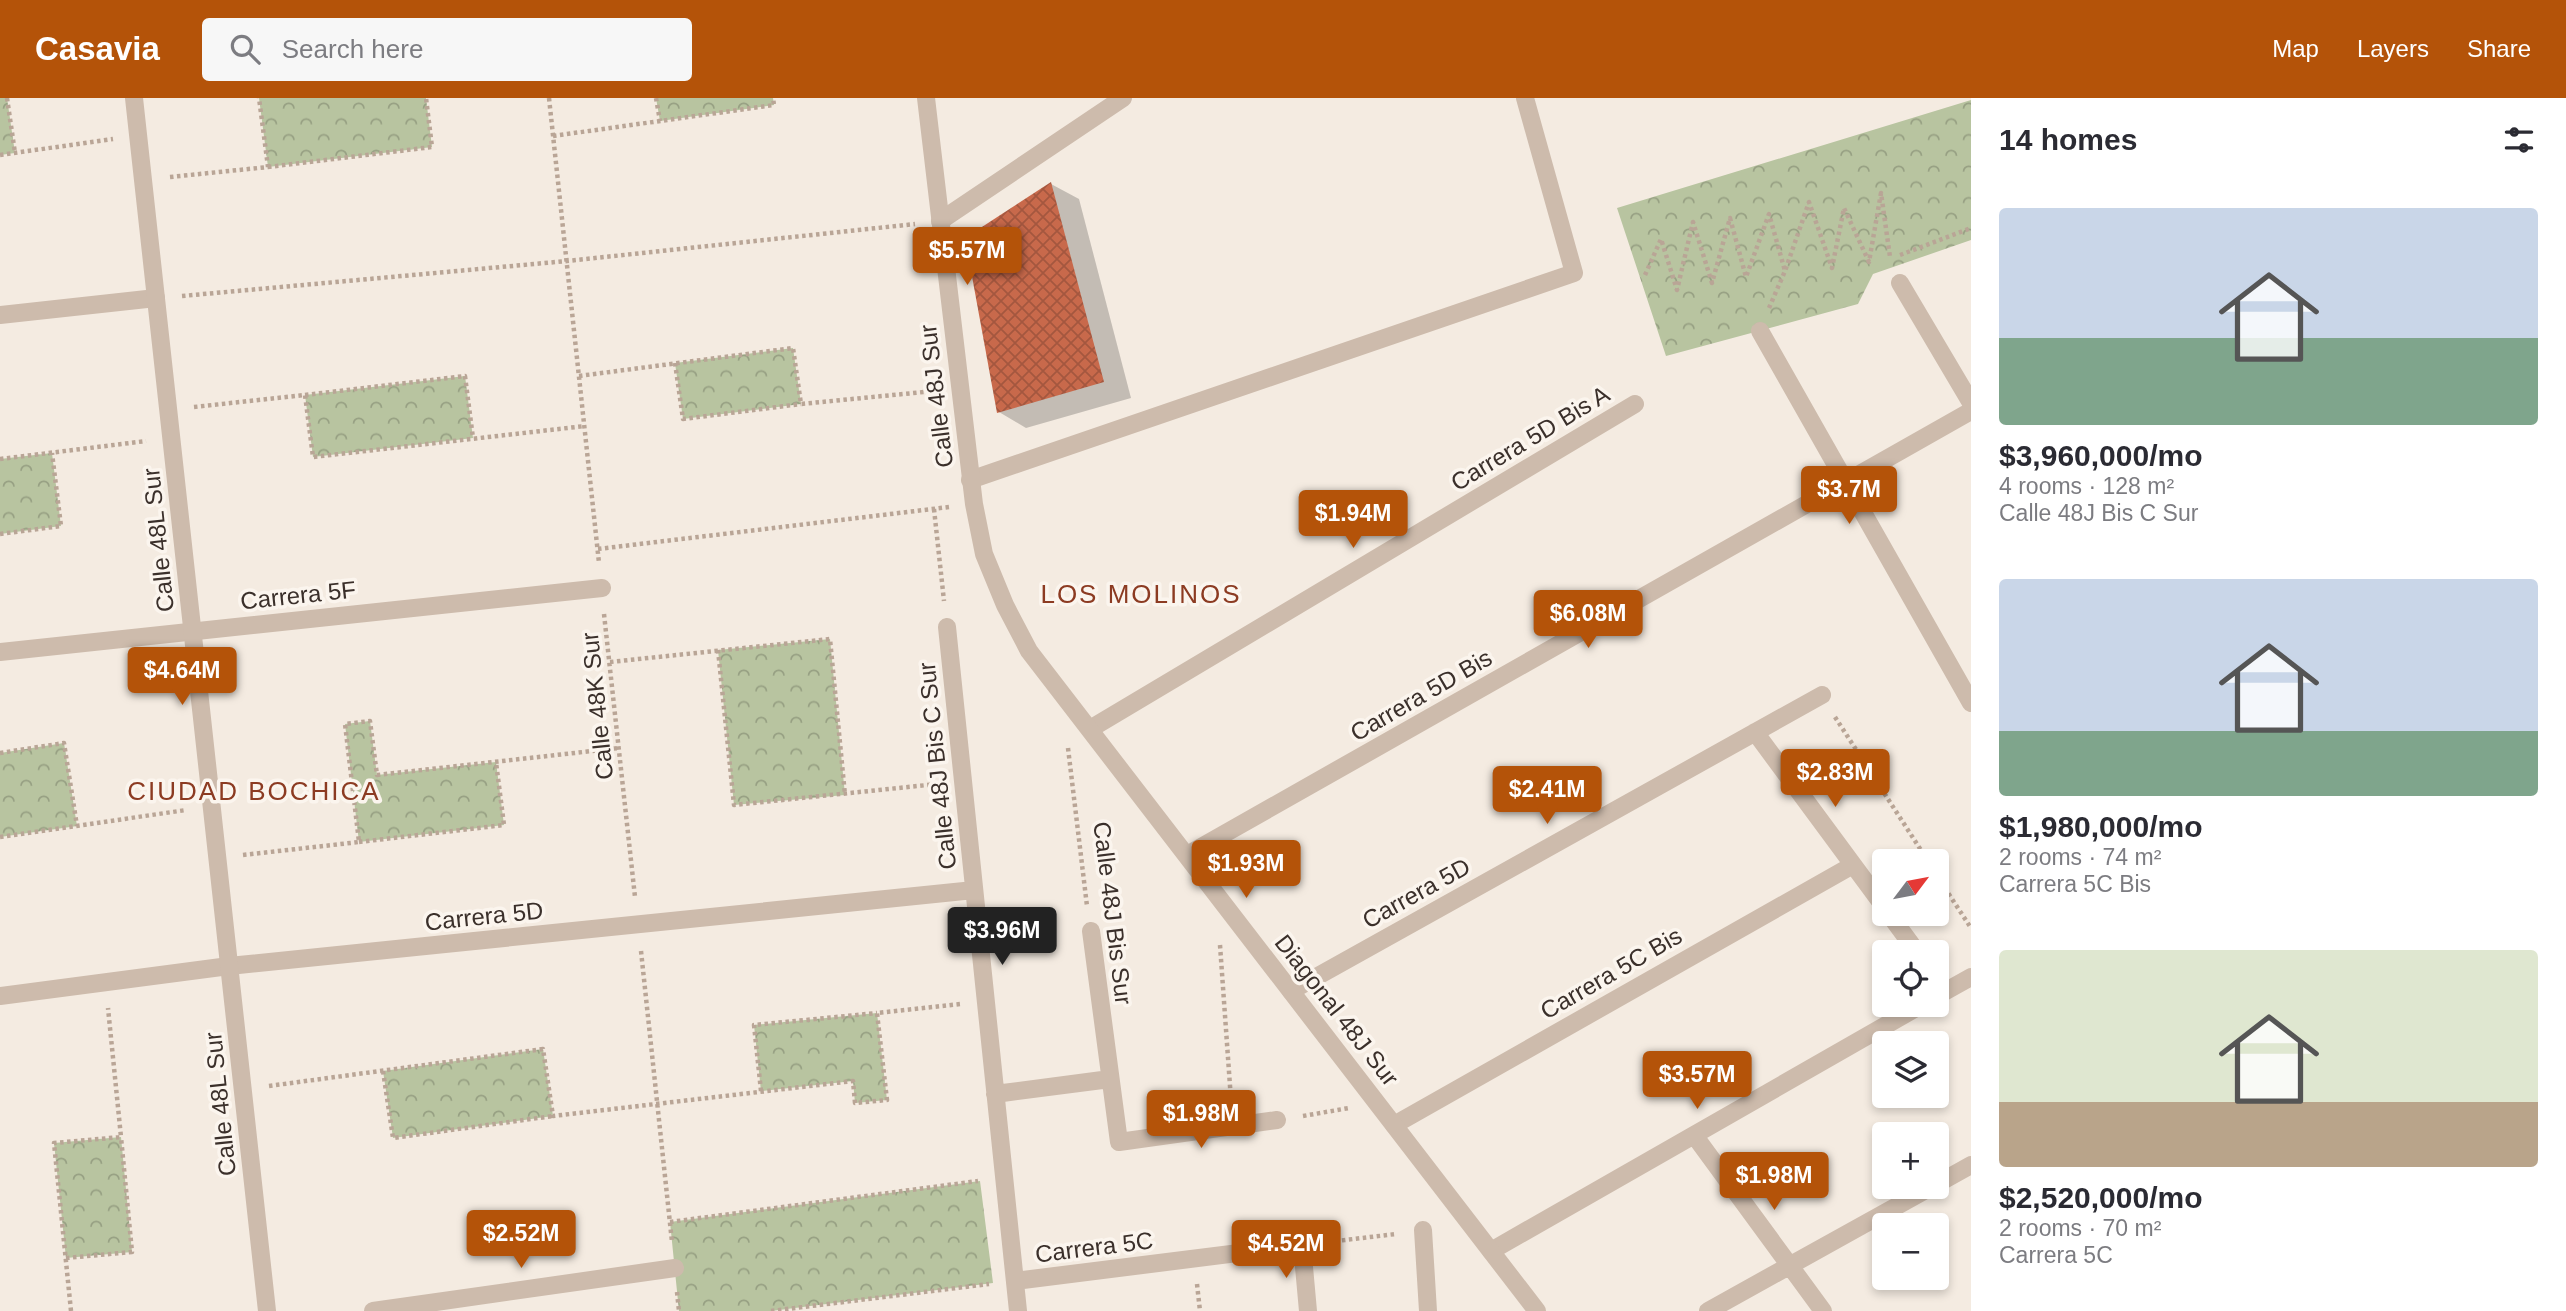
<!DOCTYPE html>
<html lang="en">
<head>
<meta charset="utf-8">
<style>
	body { margin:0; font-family:Helvetica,sans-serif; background:#f7f7f7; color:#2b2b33; height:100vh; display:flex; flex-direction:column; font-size:26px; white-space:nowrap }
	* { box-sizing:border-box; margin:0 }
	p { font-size:23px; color:#7c7c81 }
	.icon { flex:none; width:38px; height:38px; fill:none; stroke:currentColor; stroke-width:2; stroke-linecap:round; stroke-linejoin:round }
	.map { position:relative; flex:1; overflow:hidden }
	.panel { display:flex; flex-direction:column; background:#fff; width:595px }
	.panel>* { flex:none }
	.needle { width:46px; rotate:58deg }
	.controls { position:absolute; left:1872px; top:751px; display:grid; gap:14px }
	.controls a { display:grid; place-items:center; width:77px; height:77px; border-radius:7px; background:#fff; box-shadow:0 4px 10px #0003; font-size:35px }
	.price { position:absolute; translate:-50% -60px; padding:0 16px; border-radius:7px; background:#b45309; color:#fff; font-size:23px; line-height:46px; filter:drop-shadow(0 2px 4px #0008) }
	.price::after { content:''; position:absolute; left:50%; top:42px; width:21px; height:16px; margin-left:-10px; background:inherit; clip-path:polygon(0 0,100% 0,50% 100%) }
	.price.on { background:#222; color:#fff }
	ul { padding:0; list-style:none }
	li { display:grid; align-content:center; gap:14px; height:371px; padding:0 28px }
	li span { display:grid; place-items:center; height:217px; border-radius:7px; color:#555 }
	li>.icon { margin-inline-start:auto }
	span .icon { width:126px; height:126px; fill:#fffc; stroke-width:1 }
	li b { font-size:30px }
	h2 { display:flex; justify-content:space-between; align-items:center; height:84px; padding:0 28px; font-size:30px }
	header { display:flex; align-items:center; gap:42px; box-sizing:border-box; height:98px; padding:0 35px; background:#b45309; color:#fff }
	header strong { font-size:33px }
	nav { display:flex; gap:38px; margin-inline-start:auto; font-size:24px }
	.search { width:490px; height:63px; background:#f7f7f7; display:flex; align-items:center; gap:18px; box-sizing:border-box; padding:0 24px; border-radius:7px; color:#7c7c81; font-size:26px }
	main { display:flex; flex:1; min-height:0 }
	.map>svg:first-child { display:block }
	.park { fill:url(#park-crowns) }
	.shadow { fill:#0003 }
	.building { fill:url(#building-cross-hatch) }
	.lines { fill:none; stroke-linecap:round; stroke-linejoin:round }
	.path { stroke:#b9a596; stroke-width:4.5; stroke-dasharray:3.5 3.5; stroke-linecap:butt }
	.service { stroke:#cdbbac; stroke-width:18 }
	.minor { stroke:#cdbbac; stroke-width:18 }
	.tertiary { stroke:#cdbbac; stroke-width:18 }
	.labels { text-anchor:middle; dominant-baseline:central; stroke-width:7; stroke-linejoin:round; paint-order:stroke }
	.street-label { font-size:24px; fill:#3b302b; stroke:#fbf5ee }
	.neighbourhood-label { font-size:26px; letter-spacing:2px; fill:#8c3b22; stroke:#fbf5ee }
</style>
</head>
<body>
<header>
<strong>Casavia</strong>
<div class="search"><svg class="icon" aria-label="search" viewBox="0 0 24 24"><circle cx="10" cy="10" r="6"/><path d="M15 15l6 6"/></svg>Search here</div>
<nav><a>Map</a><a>Layers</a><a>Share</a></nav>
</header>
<main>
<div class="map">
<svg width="1971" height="1213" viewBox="0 0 1971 1213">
	<defs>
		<pattern id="park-crowns" width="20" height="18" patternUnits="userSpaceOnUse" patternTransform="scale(1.75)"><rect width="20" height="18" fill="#b8c4a0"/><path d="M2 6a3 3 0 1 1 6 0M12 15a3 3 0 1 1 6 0" fill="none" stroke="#97a083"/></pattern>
		<pattern id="building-cross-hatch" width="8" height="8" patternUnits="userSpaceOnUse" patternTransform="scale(1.75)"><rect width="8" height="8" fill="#c8694b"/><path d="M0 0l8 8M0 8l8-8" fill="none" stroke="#a4573f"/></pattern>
	</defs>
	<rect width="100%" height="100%" fill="#f4ebe1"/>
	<path class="park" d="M 0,0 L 7,0 L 15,55 L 0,57 Z
		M 259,0 L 426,0 L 432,49 L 268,69 Z
		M 656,0 L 773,0 L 774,7 L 660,23 Z
		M 1971,2 L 1971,142 L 1873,176 L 1858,206 L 1666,258 L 1617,110 Z
		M 793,250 L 801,306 L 683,321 L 675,265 Z
		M 465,278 L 473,340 L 313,359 L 305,297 Z
		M 52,355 L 61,428 L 0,436 L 0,361 Z
		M 830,541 L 845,697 L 734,707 L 718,552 Z
		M 370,623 L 377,677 L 496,664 L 504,727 L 359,744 L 345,626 Z
		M 64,645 L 77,728 L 0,739 L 0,655 Z
		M 877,915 L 887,1002 L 855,1005 L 853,983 L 761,993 L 754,927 Z
		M 543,951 L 553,1018 L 393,1040 L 383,973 Z
		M 121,1039 L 132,1154 L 66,1160 L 54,1045 Z
		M 980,1083 L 993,1185 L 771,1213 L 679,1213 L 670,1124 Z"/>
	<path class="shadow" d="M 1051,86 L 1079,101 L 1131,300 L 1026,330 L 999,314 Z"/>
	<path class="building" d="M 1051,84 L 1104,284 L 997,315 L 965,140 Z"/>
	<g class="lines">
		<path class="path" d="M 7,0 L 15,55
			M 549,0 L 599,465
			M 656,0 L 660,23
			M 553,38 L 774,7 L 773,0
			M 0,57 L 113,41
			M 268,69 L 432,49 L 426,0
			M 170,79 L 268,69 L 259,0
			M 1900,157 L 1971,130
			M 1645,177 L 1661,141 L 1677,192 L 1693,124 L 1712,185 L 1730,120 L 1746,179 L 1769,116 L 1785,173 L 1809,104 L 1832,170 L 1844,110 L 1869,164 L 1881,95 L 1890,159
			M 182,198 L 567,163 L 915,126
			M 1769,210 L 1785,173
			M 675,265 L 683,321 L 801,306
			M 579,278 L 793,250 L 801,306 L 934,293
			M 305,297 L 465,278 L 473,340
			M 194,309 L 305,297 L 313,359 L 585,328
			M 0,361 L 146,343
			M 934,411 L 944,503
			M 0,436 L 61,428 L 52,355
			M 598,451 L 949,409
			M 604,516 L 635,799
			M 718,552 L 734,707 L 937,686
			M 610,564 L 830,541 L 845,697
			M 1835,619 L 1928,763
			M 1068,650 L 1087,808
			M 0,655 L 64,645 L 77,728
			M 0,739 L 186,712
			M 359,744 L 504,727 L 496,664
			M 243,757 L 359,744 L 345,626 L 370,623 L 377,677 L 619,650
			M 1937,778 L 1971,830
			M 1220,847 L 1231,1002
			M 641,853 L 672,1144
			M 383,973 L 393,1040 L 553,1018
			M 269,988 L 543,951 L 553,1018 L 853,983 L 855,1005 L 887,1002 L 877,915 L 961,906
			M 761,993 L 754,927 L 877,915
			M 1303,1018 L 1349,1010
			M 670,1124 L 978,1083
			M 1328,1144 L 1396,1136
			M 66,1160 L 132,1154 L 121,1039
			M 1197,1186 L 1200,1213
			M 677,1194 L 679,1213
			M 71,1213 L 54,1045 L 121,1039 L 108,910
			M 771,1213 L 989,1186"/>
		<path class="service" d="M 0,217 L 156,200
			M 970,382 L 1574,175 L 1525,0"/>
		<path class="minor" d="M 940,123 L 1123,0
			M 1900,185 L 1971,305
			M 1760,233 L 1971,605
			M 947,529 L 1018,1213
			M 0,554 L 602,490
			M 1090,631 L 1635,306
			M 1755,634 L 1885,810
			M 1187,757 L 1971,313
			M 1889,816 L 1917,854
			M 1091,833 L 1119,1044 L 1277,1022
			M 1291,893 L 1822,597
			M 0,898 L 229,868 L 974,792
			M 1937,898 L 1971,879
			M 995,996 L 1110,981
			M 1394,1027 L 1853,767
			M 1694,1037 L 1823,1213
			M 1937,1086 L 1971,1067
			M 1423,1132 L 1428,1213
			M 1491,1153 L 1923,906
			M 1015,1183 L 1302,1147 L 1308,1213
			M 373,1213 L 675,1170
			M 1708,1213 L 1933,1088"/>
		<path class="tertiary" d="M 134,0 L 267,1213
			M 926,0 L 974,406 L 984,456 L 1005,507 L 1029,553 L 1537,1213"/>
	</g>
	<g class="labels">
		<g class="street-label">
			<text transform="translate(936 298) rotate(-97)">Calle 48J Sur</text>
			<text transform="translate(1530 340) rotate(-31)">Carrera 5D Bis A</text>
			<text transform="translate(158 442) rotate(-96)">Calle 48L Sur</text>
			<text transform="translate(298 497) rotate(-6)">Carrera 5F</text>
			<text transform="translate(1421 597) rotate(-30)">Carrera 5D Bis</text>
			<text transform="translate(597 608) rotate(-96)">Calle 48K Sur</text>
			<text transform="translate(937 668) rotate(-96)">Calle 48J Bis C Sur</text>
			<text transform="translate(1416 795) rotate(-29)">Carrera 5D</text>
			<text transform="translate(1113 815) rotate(83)">Calle 48J Bis Sur</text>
			<text transform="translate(484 818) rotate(-6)">Carrera 5D</text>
			<text transform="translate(1611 875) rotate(-30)">Carrera 5C Bis</text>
			<text transform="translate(1337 912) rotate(52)">Diagonal 48J Sur</text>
			<text transform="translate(220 1006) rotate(-96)">Calle 48L Sur</text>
			<text transform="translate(1094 1149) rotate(-7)">Carrera 5C</text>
		</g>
		<g class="neighbourhood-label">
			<text x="1141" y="496">LOS MOLINOS</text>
			<text x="254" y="693">CIUDAD BOCHICA</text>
		</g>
	</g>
</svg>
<div class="controls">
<a><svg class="needle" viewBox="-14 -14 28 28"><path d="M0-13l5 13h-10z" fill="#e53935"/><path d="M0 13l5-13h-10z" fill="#7c7c81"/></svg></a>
<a><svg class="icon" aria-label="locate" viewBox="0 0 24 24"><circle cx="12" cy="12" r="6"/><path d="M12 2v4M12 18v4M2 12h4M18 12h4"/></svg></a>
<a><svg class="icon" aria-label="layers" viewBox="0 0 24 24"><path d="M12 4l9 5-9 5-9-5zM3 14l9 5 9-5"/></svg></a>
<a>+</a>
<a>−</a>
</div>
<b class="price" style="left:967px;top:189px">$5.57M</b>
<b class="price" style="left:1849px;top:428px">$3.7M</b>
<b class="price" style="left:1353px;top:452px">$1.94M</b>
<b class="price" style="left:1588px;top:552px">$6.08M</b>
<b class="price" style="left:182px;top:609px">$4.64M</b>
<b class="price" style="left:1835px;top:711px">$2.83M</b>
<b class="price" style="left:1547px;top:728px">$2.41M</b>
<b class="price" style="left:1246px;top:802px">$1.93M</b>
<b class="price on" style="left:1002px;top:869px">$3.96M</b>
<b class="price" style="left:1697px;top:1013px">$3.57M</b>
<b class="price" style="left:1201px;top:1052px">$1.98M</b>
<b class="price" style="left:1774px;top:1114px">$1.98M</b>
<b class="price" style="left:521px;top:1172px">$2.52M</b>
<b class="price" style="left:1286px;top:1182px">$4.52M</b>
</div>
<section class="panel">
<h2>14 homes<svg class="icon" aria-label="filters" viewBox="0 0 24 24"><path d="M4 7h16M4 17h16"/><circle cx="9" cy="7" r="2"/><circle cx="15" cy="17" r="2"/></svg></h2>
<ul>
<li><span style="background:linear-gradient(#c9d6e8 60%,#7fa58c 0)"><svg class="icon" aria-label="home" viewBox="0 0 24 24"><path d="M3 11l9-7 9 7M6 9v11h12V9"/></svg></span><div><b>$3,960,000/mo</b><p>4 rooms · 128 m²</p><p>Calle 48J Bis C Sur</p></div></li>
<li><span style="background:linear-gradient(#c9d6e8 70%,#7fa58c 0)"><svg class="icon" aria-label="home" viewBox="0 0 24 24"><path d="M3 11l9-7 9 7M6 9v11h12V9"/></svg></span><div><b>$1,980,000/mo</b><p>2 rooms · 74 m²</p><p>Carrera 5C Bis</p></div></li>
<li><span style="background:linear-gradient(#dfe7d0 70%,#b9a48a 0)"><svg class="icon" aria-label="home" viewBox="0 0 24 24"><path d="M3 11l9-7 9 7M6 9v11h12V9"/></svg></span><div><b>$2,520,000/mo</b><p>2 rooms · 70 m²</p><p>Carrera 5C</p></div></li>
</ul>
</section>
</main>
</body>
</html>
